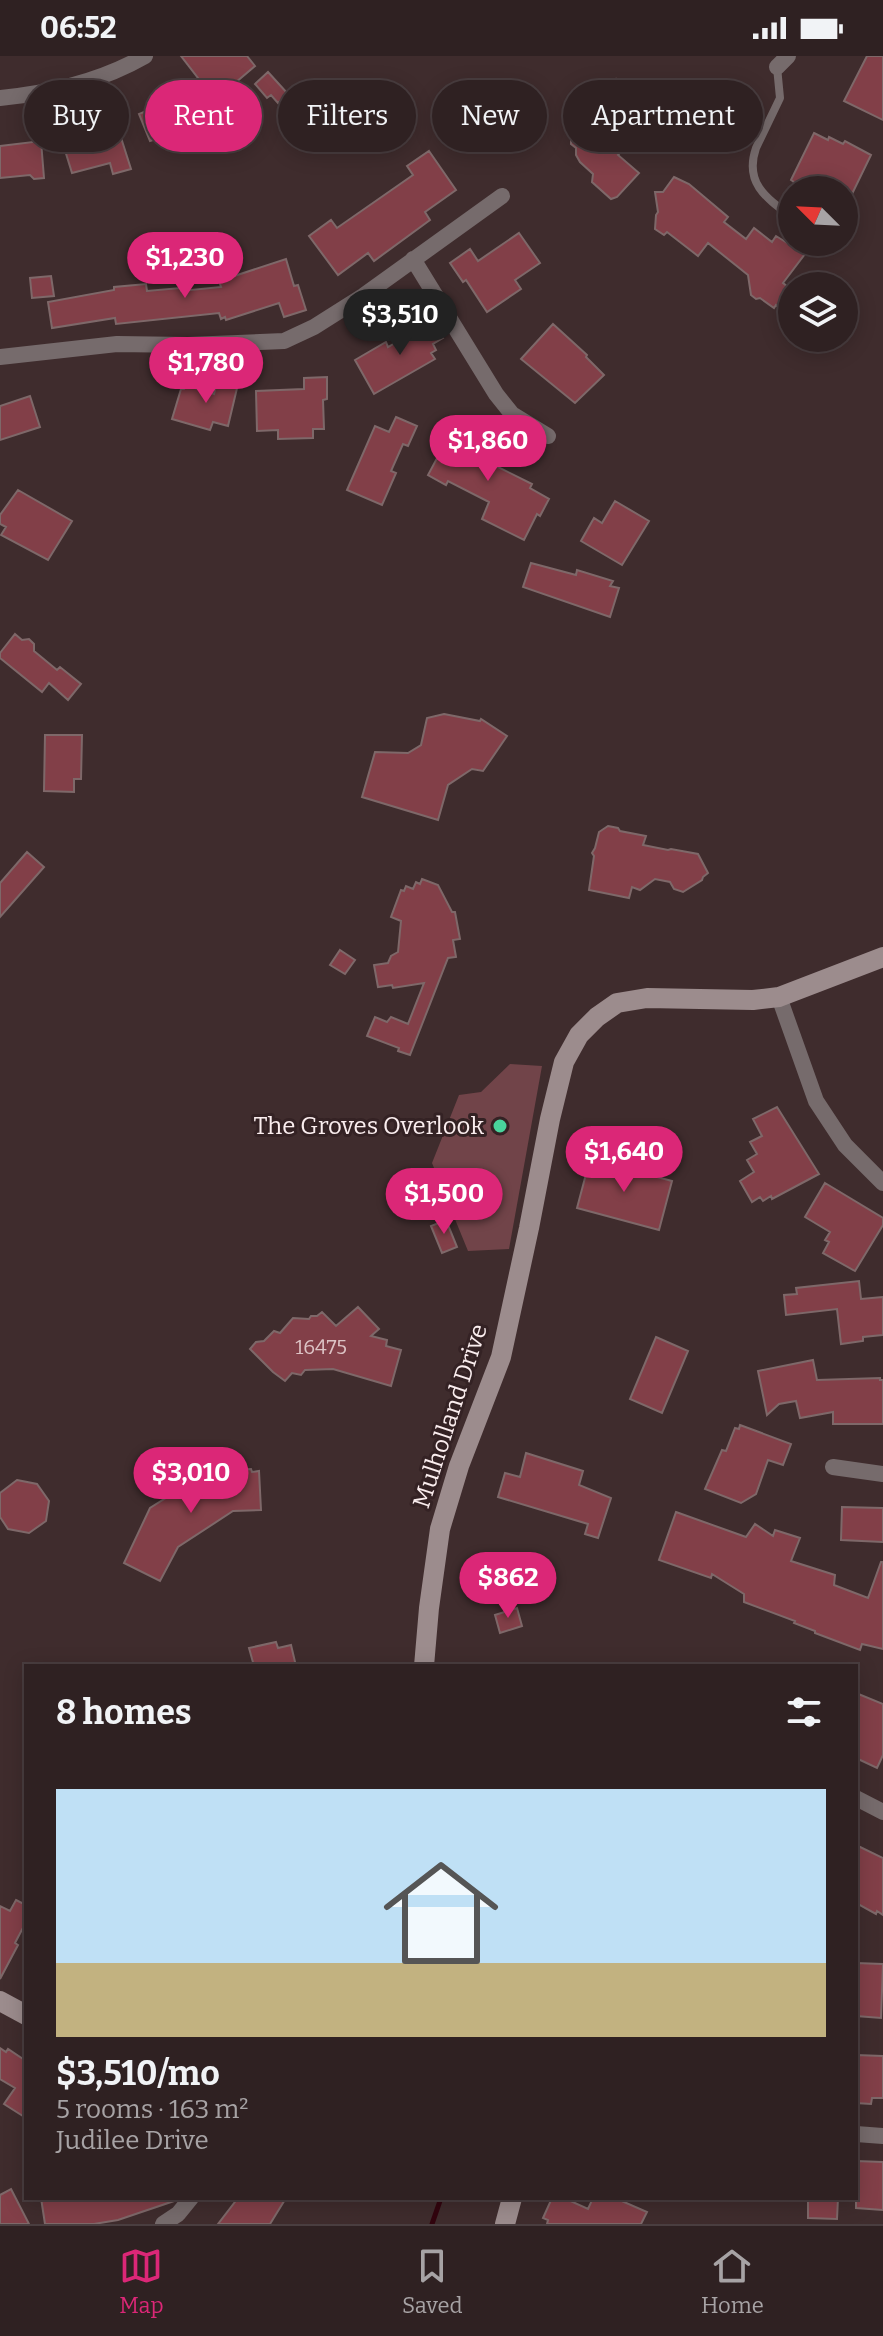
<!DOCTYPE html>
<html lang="en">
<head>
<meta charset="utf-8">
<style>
	body { margin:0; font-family:Bitter,serif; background:#3b2e2f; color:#f1f3f6; height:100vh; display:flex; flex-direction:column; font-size:30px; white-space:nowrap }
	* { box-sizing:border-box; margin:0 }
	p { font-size:26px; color:#a7a3a5 }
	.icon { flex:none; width:44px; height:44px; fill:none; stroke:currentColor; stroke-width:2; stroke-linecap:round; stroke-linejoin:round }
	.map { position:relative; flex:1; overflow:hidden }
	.sheet { position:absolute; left:24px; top:1608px; width:834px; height:536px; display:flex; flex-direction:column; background:#2f2122; border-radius:0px; box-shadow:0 4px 20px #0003,0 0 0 2px #4a3e40 }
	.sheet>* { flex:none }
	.guide { position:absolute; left:24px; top:24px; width:836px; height:72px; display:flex; gap:16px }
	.needle { width:52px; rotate:294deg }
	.tools { position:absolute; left:778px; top:120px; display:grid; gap:16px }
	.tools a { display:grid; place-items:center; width:80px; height:80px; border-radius:50%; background:#2f2122; box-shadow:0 4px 20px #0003,0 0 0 2px #4a3e40; font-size:40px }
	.price { position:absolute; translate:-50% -68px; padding:0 18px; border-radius:28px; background:#db2777; color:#fff; font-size:26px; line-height:52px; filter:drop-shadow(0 2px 4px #0008) }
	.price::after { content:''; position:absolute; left:50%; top:48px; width:24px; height:18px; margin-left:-12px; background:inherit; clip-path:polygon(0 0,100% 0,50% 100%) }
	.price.current { background:#222; color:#fff }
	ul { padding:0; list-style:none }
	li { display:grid; align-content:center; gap:16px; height:424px; padding:0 32px }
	li span { display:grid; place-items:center; height:248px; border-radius:0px; color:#555 }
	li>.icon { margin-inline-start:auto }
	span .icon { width:144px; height:144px; fill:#fffc; stroke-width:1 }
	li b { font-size:34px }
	h2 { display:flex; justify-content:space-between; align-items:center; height:96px; padding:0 32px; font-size:34px }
	.pill { padding:0 28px; border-radius:36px; background:#2f2122; box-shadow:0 4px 20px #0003,0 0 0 2px #4a3e40; font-size:28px; line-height:72px }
	.pill.current { background:#db2777; color:#fff }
	.status { display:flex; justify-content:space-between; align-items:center; height:56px; padding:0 40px; background:#2f2122; direction:ltr }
	.status svg { height:22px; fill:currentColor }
	.tab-bar { display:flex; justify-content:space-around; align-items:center; height:112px; border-top:2px solid #4a3e40; background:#2f2122; font-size:22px; color:#a7a3a5 }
	.tab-bar a { display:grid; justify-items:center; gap:4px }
	.tab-bar .current { color:#db2777 }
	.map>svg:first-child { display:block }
	.green { fill:#714449 }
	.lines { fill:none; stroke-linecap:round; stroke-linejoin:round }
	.stream { stroke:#32040e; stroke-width:5 }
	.building { fill:#823f48; stroke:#7e6869; stroke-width:2 }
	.lane { stroke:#766b6c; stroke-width:8 }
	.street { stroke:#766b6c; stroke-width:16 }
	.secondary { stroke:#9c8c8d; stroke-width:20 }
	.poi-dot { fill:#49d49c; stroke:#342224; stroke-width:3 }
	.labels { text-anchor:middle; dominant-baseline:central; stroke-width:6; stroke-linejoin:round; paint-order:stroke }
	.number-label { font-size:20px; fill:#dcc2c4 }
	.poi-label { font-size:24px; fill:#faedee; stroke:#342224; text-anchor:end }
	.street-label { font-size:24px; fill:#faedee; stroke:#342224 }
</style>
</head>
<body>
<div class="status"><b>06:52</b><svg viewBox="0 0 49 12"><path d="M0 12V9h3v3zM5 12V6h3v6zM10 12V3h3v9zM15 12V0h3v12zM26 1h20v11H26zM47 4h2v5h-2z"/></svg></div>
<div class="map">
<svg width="883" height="2168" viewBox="0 0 883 2168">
	<rect width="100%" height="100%" fill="#3f2c2d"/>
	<path class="green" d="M 510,1008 L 542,1010 L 509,1193 L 468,1195 L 432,1107 L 459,1039 L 481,1036 Z"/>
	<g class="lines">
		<path class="stream" d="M 432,2168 L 441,2142"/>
	</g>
	<path class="building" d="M 181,0 L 247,0 L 255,10 L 215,44 Z
		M 867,0 L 883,0 L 883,64 L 844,45 Z
		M 268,16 L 288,38 L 278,47 L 271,39 L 267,42 L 255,28 Z
		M 616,23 L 639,50 L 618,68 L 624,75 L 624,92 L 618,99 L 639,117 L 617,141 L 611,143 L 592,126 L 593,118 L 580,106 L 576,99 L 576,92 L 571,88 L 572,59 L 576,55 L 577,35 L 605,32 Z
		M 187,38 L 202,74 L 184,81 L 181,75 L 150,85 L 139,58 Z
		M 71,58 L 77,77 L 116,66 L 131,113 L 113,118 L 110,107 L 72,117 L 55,62 Z
		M 814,77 L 828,84 L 829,81 L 843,88 L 845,85 L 871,99 L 851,140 L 844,136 L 844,134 L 839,134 L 823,126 L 819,134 L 803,134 L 793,129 L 794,126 L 791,124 Z
		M 41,85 L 44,122 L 34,123 L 30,119 L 0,122 L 0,90 Z
		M 429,95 L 456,134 L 425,156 L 430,164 L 374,205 L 368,197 L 338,219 L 309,180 L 331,164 L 337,172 L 413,119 L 407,110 Z
		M 674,121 L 689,128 L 728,161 L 724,166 L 746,183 L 754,172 L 772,186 L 776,180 L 805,198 L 783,227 L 792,234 L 792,261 L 776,249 L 774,252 L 760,242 L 756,243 L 751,239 L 748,219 L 708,187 L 698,200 L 667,176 L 664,179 L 655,173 L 656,159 L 658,156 L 655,136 L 663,136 Z
		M 519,177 L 540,207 L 515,224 L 521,233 L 487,256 L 466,224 L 463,226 L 450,207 L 470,193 L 478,205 Z
		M 286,203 L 294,230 L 298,229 L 306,254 L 284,261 L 279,247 L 226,264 L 225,261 L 221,263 L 219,257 L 116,268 L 115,262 L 52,272 L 48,246 L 114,234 L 114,231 L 146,228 L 147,235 L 180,232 L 181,235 L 221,231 L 219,225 Z
		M 51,220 L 54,240 L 32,242 L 30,222 Z
		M 431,261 L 443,282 L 433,288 L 436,294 L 431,297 L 435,303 L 374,338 L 355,304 L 386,286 L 388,291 L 412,277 L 410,273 Z
		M 553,268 L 587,299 L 586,301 L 604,319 L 575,347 L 521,303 Z
		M 327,321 L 327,343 L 323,344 L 324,373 L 313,373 L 313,382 L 278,383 L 278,374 L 257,375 L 256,335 L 304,333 L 304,322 Z
		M 218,323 L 238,328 L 228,370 L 213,366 L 210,374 L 172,363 L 181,333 L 184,333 L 185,329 L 214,338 Z
		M 30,340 L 40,371 L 0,384 L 0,350 Z
		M 396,361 L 417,370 L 408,390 L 403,388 L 391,415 L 396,417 L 382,449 L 347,434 L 375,370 L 389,376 Z
		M 457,365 L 473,376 L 471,381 L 479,385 L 476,390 L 498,402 L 494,409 L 532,428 L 530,432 L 549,443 L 540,460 L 537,458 L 524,484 L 482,463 L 489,446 L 448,425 L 446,429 L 428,419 Z
		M 18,434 L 72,465 L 48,504 L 1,479 L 6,471 L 0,468 L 0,459 Z
		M 615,445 L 649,465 L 622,509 L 581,485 L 594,462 L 602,467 Z
		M 531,507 L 576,519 L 577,514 L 613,525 L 610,530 L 619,532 L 610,561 L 523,531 Z
		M 15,578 L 22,584 L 29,583 L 34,588 L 34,595 L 57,614 L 60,611 L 81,628 L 68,644 L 49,627 L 42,636 L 0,602 L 0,597 Z
		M 444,658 L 480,665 L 481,663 L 507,680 L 483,715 L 472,713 L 448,729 L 438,764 L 362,741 L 375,696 L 408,697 L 421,689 L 427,662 Z
		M 45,679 L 82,679 L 81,723 L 74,723 L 74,736 L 44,735 Z
		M 608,770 L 618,772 L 620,775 L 646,780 L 643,789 L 668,794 L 671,793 L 698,798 L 708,817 L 703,821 L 702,824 L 683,836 L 674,833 L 670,826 L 655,823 L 640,834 L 632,831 L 629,842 L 589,834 L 594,800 L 592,797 L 595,792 L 599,776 Z
		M 27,796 L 44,811 L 0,861 L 0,827 Z
		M 422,823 L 438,829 L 452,856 L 455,856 L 460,883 L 453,884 L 456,901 L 448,902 L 410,999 L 398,995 L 399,992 L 367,980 L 375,961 L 387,966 L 391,961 L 408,968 L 424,927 L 393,932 L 392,929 L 378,931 L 374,909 L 388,907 L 391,900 L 398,896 L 401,865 L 391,861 L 401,834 L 404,835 L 406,830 L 413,833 L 416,826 L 420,828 Z
		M 340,894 L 355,904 L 345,918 L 330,909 Z
		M 777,1051 L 819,1118 L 772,1143 L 771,1140 L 763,1145 L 760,1141 L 752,1146 L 740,1125 L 754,1116 L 747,1104 L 757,1098 L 750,1086 L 762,1080 L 753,1063 Z
		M 590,1103 L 672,1125 L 659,1174 L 577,1152 Z
		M 825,1127 L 883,1162 L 883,1169 L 855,1215 L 823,1197 L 829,1186 L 825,1184 L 830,1176 L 805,1161 Z
		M 446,1164 L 457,1191 L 442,1197 L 431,1170 Z
		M 859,1225 L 861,1243 L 883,1241 L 883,1279 L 863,1281 L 863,1285 L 841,1288 L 837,1253 L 786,1259 L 784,1239 L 797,1238 L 796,1232 Z
		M 358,1251 L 379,1273 L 371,1280 L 387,1284 L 386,1290 L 401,1294 L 391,1330 L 333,1313 L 305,1314 L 301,1319 L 292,1317 L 285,1325 L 273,1316 L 250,1293 L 256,1286 L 264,1285 L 274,1275 L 280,1277 L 293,1262 L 309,1263 L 311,1260 L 317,1260 L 322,1256 L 336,1270 Z
		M 656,1281 L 688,1295 L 662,1357 L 630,1343 Z
		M 813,1304 L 817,1324 L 880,1322 L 880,1324 L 883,1324 L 883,1368 L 833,1368 L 833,1356 L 800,1362 L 796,1345 L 779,1348 L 767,1359 L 758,1315 Z
		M 740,1369 L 791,1388 L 783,1409 L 768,1404 L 756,1438 L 741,1447 L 705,1433 L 722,1394 L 726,1395 L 735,1372 L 739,1373 Z
		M 526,1397 L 583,1415 L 579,1429 L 611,1442 L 598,1482 L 585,1478 L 588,1468 L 498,1441 L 505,1417 L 520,1421 Z
		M 209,1412 L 217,1415 L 251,1413 L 252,1416 L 259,1415 L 261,1454 L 233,1455 L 178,1491 L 160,1525 L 124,1507 L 150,1452 L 172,1438 L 174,1433 Z
		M 17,1424 L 37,1428 L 49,1445 L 46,1465 L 29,1477 L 8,1473 L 0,1461 L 0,1437 Z
		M 842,1451 L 883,1452 L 883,1486 L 841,1484 Z
		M 676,1456 L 746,1481 L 755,1468 L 773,1480 L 775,1474 L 800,1482 L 791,1505 L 835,1519 L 834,1529 L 868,1542 L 881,1506 L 883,1506 L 883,1593 L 862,1588 L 860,1594 L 815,1577 L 815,1575 L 794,1567 L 795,1565 L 744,1546 L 744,1538 L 712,1518 L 711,1522 L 659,1504 Z
		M 517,1552 L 522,1570 L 500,1577 L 495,1559 Z
		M 276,1586 L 278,1592 L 291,1589 L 296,1610 L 254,1610 L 249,1592 Z
		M 856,1637 L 883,1648 L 883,1699 L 877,1712 L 856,1702 Z
		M 856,1789 L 883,1802 L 883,1859 L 877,1855 L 876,1858 L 856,1847 Z
		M 16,1844 L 26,1849 L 26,1866 L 15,1887 L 18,1889 L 0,1923 L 0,1850 L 10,1855 Z
		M 856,1907 L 883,1908 L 881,1962 L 856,1960 Z
		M 0,1992 L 6,1996 L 8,1993 L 26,2005 L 26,2062 L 4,2048 L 15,2032 L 0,2023 Z
		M 856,1999 L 883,2000 L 883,2042 L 872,2042 L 871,2048 L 856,2047 Z
		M 856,2105 L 883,2106 L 883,2154 L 856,2152 Z
		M 11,2133 L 29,2168 L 0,2168 L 0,2139 Z
		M 41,2142 L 173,2142 L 174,2145 L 118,2164 L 94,2168 L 45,2168 Z
		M 238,2142 L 286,2142 L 270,2168 L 218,2168 Z
		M 552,2142 L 564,2142 L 588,2153 L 593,2142 L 615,2142 L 647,2156 L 641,2168 L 547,2168 L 548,2164 L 543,2162 Z
		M 808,2142 L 838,2142 L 837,2163 L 808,2162 Z"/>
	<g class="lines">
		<path class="lane" d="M 777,11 L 780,42 L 756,92 C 744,127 766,142 792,161
			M 827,186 L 830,188"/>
		<path class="street" d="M 777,11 L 788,0
			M 0,42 C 51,37 100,26 145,0
			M 413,203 L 496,338 L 512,358 L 548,380
			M 0,301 L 117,288 L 188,289 L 284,285 L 314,271 L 363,240 L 502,140
			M 779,941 L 816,1045 L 845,1089 L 883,1127
			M 833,1411 L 883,1418
			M 856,1742 L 883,1756
			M 856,2078 L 883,2080
			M 163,2168 L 178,2158 L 191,2142"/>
		<path class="secondary" d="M 424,1610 L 429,1552 L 440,1473 L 459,1410 L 501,1301 L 529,1172 L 550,1063 L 564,1006 L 579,979 L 597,961 L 617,947 L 647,942 L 753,944 L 779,941 L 883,901
			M 0,1945 L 26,1959
			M 505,2168 L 512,2142"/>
	</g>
	<circle class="poi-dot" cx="500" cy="1070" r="8"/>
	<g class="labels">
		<g class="number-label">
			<text x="321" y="1291">16475</text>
		</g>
		<g class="poi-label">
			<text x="484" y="1070">The Groves Overlook</text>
		</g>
		<g class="street-label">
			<text transform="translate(450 1360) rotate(-72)">Mulholland Drive</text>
		</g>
	</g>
</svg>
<div class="tools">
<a><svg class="needle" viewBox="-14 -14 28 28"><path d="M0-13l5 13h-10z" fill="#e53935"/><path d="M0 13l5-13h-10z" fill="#a7a3a5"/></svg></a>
<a><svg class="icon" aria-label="layers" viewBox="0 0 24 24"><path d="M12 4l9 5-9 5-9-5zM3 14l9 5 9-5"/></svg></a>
</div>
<b class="price" style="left:185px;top:244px">$1,230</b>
<b class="price current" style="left:400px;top:301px">$3,510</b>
<b class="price" style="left:206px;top:349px">$1,780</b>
<b class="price" style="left:488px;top:427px">$1,860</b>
<b class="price" style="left:624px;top:1138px">$1,640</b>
<b class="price" style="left:444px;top:1180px">$1,500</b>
<b class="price" style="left:191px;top:1459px">$3,010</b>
<b class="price" style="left:508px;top:1564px">$862</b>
<div class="guide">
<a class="pill">Buy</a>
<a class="pill current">Rent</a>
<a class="pill">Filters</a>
<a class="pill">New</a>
<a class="pill">Apartment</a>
</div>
<section class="sheet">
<h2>8 homes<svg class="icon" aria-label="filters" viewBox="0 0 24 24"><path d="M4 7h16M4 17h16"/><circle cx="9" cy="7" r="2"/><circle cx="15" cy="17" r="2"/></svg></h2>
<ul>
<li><span style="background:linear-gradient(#bfe0f5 70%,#c2b280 0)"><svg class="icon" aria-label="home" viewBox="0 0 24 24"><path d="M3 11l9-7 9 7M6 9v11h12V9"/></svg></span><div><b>$3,510/mo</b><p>5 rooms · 163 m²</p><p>Judilee Drive</p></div></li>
</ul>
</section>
</div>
<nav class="tab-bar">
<a class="current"><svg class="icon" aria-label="map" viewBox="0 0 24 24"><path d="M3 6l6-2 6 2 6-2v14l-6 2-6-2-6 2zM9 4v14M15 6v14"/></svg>Map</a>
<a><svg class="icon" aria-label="saved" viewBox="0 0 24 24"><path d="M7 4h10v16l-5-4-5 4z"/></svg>Saved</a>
<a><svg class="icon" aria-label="home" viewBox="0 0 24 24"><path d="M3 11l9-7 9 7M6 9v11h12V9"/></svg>Home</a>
</nav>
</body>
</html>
